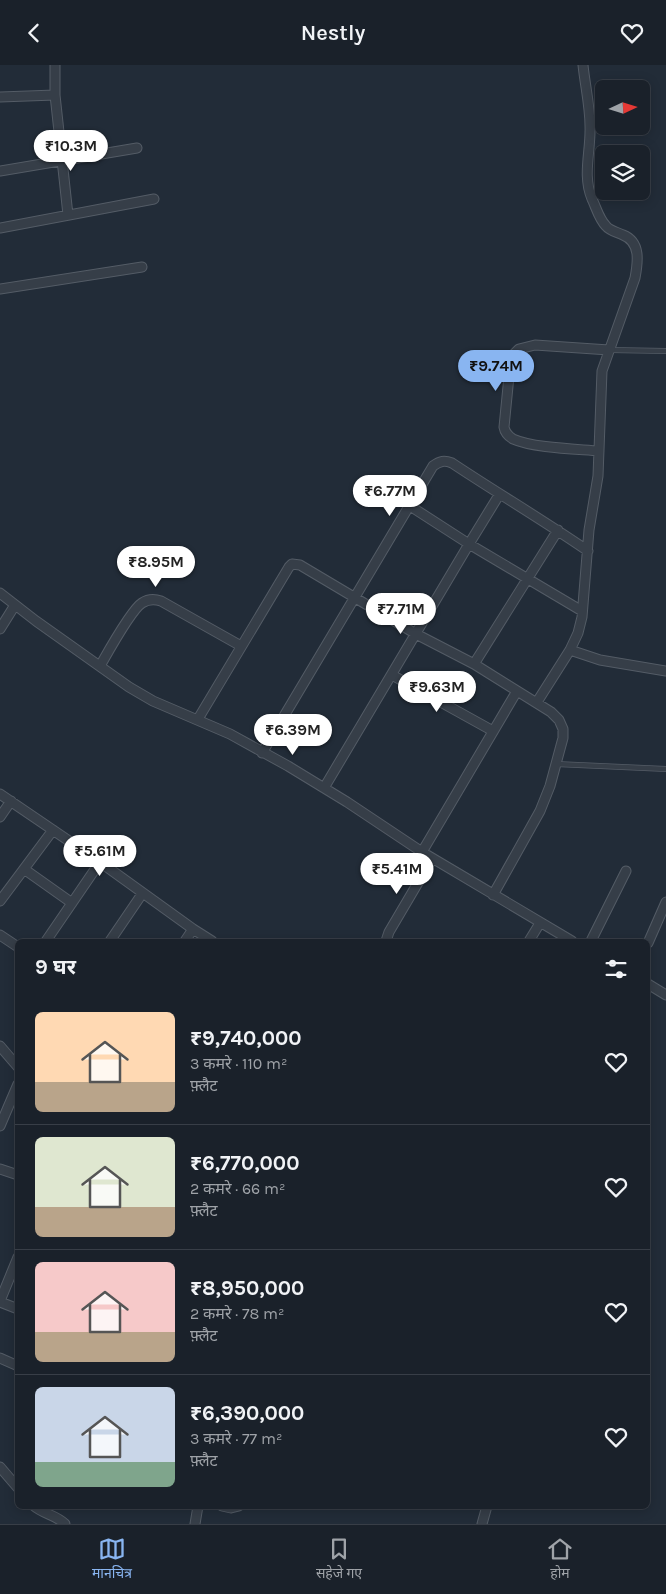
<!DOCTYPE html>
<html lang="hi">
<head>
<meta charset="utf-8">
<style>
	body { margin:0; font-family:Karla,"Noto Sans Devanagari",sans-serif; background:#272e36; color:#f1f3f6; height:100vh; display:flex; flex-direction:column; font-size:19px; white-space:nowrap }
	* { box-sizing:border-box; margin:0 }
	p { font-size:16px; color:#9fa3a8 }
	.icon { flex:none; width:28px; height:28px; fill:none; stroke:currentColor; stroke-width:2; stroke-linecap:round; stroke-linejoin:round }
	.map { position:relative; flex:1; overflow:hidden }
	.drawer { position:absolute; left:15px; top:874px; width:635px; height:570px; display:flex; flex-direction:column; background:#1a212a; border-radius:8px; box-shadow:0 2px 12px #0003,0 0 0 1px #383e47 }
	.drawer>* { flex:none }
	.needle { width:32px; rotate:86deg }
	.buttons { position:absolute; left:595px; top:15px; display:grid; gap:10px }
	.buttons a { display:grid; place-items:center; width:55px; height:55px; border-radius:8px; background:#1a212a; box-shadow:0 2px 12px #0003,0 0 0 1px #383e47; font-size:25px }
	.price { position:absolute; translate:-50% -42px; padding:0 11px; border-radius:18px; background:#fff; color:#222; font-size:16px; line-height:32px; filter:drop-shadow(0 1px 2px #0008) }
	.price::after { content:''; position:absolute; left:50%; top:30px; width:15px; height:11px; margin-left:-8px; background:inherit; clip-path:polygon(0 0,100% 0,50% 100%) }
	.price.on { background:#89b5f1; color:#111 }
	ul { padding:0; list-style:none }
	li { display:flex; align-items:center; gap:15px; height:125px; padding:0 20px }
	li+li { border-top:1px solid #383e47 }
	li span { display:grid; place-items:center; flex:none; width:140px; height:100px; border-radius:8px; color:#555 }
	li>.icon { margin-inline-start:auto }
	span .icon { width:60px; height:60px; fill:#fffc; stroke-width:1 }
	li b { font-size:21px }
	h2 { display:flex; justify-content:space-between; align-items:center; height:60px; padding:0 20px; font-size:21px }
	header { display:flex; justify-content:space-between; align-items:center; height:65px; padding:0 20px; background:#1a212a; font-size:22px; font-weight:600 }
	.dock { display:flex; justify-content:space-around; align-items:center; height:70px; border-top:1px solid #383e47; background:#1a212a; font-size:14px; color:#9fa3a8 }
	.dock a { display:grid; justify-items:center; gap:2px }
	.dock .on { color:#89b5f1 }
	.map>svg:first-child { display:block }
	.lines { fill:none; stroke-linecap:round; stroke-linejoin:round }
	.lane-casing { stroke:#545c66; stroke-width:6 }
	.street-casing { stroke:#545c66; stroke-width:11 }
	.lane { stroke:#363e48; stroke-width:4.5 }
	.street { stroke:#363e48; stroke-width:9 }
</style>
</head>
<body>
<header><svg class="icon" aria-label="back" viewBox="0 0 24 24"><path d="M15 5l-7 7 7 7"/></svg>Nestly<svg class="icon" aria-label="heart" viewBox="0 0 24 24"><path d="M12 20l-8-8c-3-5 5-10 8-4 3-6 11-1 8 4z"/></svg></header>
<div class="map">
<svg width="666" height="1459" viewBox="0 0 666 1459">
	<rect width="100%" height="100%" fill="#222c38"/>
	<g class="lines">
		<g class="lane-casing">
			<path id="lane" d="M 610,285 L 666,286
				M 556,699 L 666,704"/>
		</g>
		<g class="street-casing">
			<path id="street" d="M 55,0 L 55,30 L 68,150
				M 0,32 L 55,30
				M 0,106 L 137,83
				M 0,163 L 154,134
				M 0,224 L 142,202
				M 599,386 C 576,384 533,383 513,374 C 508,371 505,368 504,362 L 510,301 L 513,290 L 519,284 L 535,280 L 609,285
				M 410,441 L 469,479 L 582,546
				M 0,528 L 36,556 L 129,622 L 153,636 L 230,669 L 288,701 L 347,737 L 422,787 L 572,876
				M 0,564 L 15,540
				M 570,585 L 600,595 L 666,606
				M 474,599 L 558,465
				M 100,601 C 108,587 131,545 142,538 C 148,534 155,534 161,536 L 241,581
				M 392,610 L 493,666
				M 537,637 L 570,585 L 578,568 L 582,552 L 589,465 L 598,411 L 602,306 L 635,213 C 638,197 641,177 623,170 C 617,167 610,166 606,161 C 599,154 596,142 592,134 C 582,110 591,86 590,61 C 590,41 585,20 583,0
				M 198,654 L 289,502 L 292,499 L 300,500 L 416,569 L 474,599 L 551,647 L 559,655 L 563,664 L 563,673 L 550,721 L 540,746 L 493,830
				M 262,688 L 433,401 C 440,396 444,395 452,398 C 497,428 543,455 588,486
				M 324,723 L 469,479 L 499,430
				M 0,729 L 100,797 L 193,864 L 212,876
				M 0,752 L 11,736
				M 422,787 L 517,626
				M 24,804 L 72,838
				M 0,836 L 53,765
				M 0,870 L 18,882
				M 46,876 L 100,797
				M 110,876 L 142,829
				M 185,876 L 193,864
				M 386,876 L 389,867 L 432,794
				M 529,876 L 540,858
				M 591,876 L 626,806
				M 648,878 L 666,837
				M 648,919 L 666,930
				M 0,981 L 18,1002
				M 0,1061 L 18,1019
				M 0,1104 L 18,1110
				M 0,1236 L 18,1192
				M 0,1237 L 18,1244
				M 0,1293 L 18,1301
				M 0,1402 L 18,1423
				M 34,1441 C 43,1449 56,1450 65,1459
				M 222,1441 L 231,1443 L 239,1441
				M 195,1459 L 198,1441
				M 482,1459 L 487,1441"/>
		</g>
		<use href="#lane" class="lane"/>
		<use href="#street" class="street"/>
	</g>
</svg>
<div class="buttons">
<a><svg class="needle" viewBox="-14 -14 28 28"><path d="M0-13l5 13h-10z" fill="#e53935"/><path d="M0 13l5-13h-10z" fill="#9fa3a8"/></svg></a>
<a><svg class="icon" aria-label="layers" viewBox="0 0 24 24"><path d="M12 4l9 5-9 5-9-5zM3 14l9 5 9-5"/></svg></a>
</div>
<b class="price" style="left:71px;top:107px">₹10.3M</b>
<b class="price on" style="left:496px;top:327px">₹9.74M</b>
<b class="price" style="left:390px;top:452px">₹6.77M</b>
<b class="price" style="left:156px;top:523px">₹8.95M</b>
<b class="price" style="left:401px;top:570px">₹7.71M</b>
<b class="price" style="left:437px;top:648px">₹9.63M</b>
<b class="price" style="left:293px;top:691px">₹6.39M</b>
<b class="price" style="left:100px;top:812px">₹5.61M</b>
<b class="price" style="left:397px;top:830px">₹5.41M</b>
<section class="drawer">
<h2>9 घर<svg class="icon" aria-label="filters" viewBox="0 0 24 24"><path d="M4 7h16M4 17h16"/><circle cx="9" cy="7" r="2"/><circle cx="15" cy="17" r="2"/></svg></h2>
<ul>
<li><span style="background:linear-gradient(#ffd9b3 70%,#b9a48a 0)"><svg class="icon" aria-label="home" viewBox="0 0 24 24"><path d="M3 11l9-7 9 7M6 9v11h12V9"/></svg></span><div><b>₹9,740,000</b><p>3 कमरे · 110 m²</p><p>फ़्लैट</p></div><svg class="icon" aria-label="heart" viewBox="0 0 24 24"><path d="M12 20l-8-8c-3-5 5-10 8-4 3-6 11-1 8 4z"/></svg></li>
<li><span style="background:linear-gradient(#dfe7d0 70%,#b9a48a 0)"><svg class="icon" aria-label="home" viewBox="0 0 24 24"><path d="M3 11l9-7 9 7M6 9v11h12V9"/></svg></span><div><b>₹6,770,000</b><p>2 कमरे · 66 m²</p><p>फ़्लैट</p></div><svg class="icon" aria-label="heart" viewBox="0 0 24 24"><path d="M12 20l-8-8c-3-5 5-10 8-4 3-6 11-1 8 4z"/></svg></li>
<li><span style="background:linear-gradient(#f6c9c9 70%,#b9a48a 0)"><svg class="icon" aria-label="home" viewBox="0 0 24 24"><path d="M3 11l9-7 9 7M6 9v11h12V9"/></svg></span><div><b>₹8,950,000</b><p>2 कमरे · 78 m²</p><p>फ़्लैट</p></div><svg class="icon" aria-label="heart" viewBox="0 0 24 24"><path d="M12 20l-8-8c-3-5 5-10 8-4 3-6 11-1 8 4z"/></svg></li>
<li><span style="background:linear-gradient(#c9d6e8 75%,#7fa58c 0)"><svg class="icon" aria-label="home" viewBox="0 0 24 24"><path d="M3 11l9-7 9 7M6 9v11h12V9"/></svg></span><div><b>₹6,390,000</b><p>3 कमरे · 77 m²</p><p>फ़्लैट</p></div><svg class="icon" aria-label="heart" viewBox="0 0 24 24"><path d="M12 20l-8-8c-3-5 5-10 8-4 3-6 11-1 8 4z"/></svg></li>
</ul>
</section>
</div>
<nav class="dock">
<a class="on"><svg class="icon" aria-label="map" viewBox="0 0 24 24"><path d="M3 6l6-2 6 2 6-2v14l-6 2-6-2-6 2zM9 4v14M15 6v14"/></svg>मानचित्र</a>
<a><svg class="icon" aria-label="saved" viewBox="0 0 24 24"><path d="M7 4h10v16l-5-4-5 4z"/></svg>सहेजे गए</a>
<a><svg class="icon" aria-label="home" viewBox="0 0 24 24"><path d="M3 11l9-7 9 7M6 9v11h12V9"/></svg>होम</a>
</nav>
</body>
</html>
